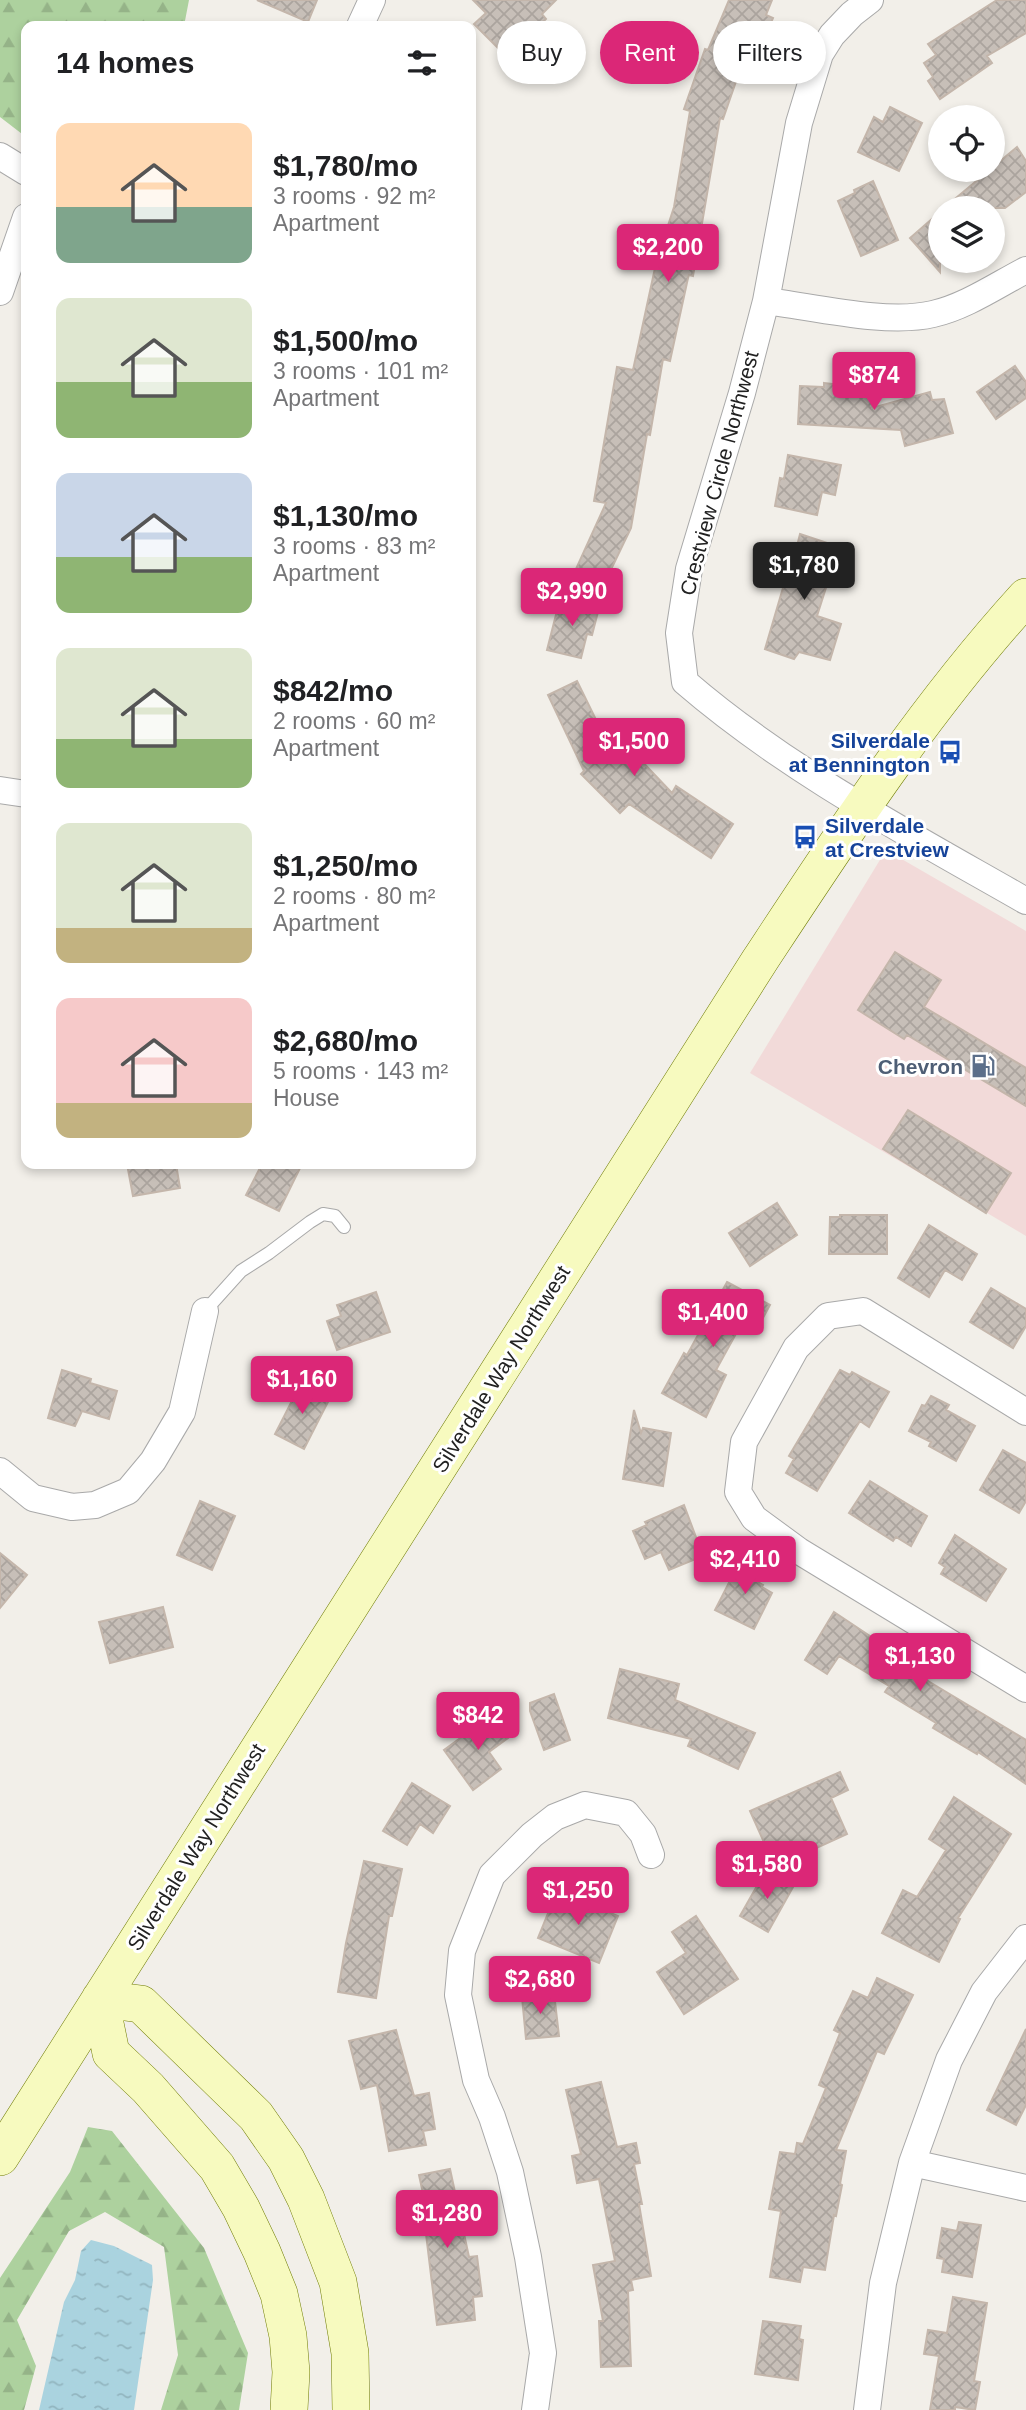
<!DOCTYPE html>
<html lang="en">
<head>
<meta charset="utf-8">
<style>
	body { margin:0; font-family:Arial,sans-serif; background:#f2f2f2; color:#202124; height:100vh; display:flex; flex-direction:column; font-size:26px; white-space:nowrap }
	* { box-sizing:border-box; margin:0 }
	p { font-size:23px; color:#757577 }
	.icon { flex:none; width:38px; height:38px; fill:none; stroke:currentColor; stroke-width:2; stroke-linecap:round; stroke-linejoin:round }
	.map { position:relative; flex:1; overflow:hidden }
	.panel { position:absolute; left:21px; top:21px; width:455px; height:1148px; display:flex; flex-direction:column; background:#fff; border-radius:14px; box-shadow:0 4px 10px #0003 }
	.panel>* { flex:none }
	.guide { position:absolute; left:497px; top:21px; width:424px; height:63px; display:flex; gap:14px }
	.fabs { position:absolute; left:928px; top:105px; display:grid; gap:14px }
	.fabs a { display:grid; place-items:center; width:77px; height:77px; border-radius:50%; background:#fff; box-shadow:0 4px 10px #0003; font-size:35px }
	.price { position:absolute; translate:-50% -60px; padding:0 16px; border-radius:7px; background:#db2777; color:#fff; font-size:23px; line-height:46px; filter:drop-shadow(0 2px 4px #0008) }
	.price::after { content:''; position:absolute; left:50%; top:42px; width:21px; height:16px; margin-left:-10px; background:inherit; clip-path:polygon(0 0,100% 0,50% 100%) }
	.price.active { background:#222; color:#fff }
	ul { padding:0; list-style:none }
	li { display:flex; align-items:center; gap:21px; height:175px; padding:0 35px }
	li span { display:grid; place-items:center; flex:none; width:196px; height:140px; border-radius:14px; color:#555 }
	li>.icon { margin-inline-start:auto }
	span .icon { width:84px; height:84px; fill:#fffc; stroke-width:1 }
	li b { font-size:30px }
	h2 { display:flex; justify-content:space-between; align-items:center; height:84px; padding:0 35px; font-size:30px }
	.pill { padding:0 24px; border-radius:32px; background:#fff; box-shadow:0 4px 10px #0003; font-size:24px; line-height:63px }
	.pill.active { background:#db2777; color:#fff }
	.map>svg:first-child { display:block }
	.commercial { fill:#f2dad9 }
	.forest { fill:url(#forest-firs) }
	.water { fill:url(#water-ripples) }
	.building { fill:url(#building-cross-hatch); stroke:#c4b6ab; stroke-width:2 }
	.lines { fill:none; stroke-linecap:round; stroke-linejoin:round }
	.lane-casing { stroke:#a9a9a9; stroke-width:14 }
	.street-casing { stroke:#a9a9a9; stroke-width:28 }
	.secondary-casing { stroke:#707d05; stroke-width:38 }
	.lane { stroke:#fff; stroke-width:12 }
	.street { stroke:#fff; stroke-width:26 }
	.secondary { stroke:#f7fabf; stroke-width:37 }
	.labels { text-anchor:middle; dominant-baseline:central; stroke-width:6; stroke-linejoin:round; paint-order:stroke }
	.street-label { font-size:21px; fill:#222; stroke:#fff }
	.transit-label { font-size:21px; font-weight:bold; fill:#164399; stroke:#fff; text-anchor:end }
	.service-label { font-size:21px; font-weight:bold; fill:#4e5e75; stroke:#fff; text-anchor:end }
</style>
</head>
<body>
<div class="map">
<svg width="1026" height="2410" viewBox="0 0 1026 2410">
	<defs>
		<pattern id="forest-firs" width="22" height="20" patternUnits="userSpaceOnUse" patternTransform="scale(1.75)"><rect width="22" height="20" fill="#add19e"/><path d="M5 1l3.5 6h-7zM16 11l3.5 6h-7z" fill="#95b388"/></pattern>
		<pattern id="water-ripples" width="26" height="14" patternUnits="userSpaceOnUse" patternTransform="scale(1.75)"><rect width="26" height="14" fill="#aad3df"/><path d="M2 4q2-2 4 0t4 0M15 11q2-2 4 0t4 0" fill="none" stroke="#92b5bf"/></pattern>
		<pattern id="building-cross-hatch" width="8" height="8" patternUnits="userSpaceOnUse" patternTransform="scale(1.75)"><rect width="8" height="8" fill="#c7bfb8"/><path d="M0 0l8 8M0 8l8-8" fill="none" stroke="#aba49e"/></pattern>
	</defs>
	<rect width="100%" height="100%" fill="#f2efe9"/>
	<path class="commercial" d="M 886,850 L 1026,931 L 1026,1236 L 750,1073 Z"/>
	<path class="forest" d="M 0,0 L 189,0 L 184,26 L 26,26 L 26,137 L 0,117 Z
		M 88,2127 L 112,2131 L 204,2248 L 248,2353 L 239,2410 L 161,2410 L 178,2355 L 164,2247 L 105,2212 L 69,2231 L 17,2320 L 36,2366 L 24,2410 L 0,2410 L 0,2278 L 70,2172 Z"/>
	<path class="water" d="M 91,2240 L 114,2246 L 152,2265 L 153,2280 L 134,2410 L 39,2410 L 64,2302 L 75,2280 L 81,2251 Z"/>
	<path class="building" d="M 257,0 L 317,0 L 308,22 Z
		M 473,0 L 556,0 L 542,14 L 546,19 L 507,57 L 474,24 L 486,13 Z
		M 729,0 L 772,0 L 766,15 L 773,18 L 760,48 L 749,44 L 723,119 L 720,118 L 693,276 L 689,275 L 688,278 L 670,361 L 663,359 L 650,435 L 647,434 L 631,528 L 605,582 L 576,569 L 606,503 L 594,501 L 617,367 L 633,370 L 655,268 L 647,267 L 652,239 L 663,241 L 674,207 L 690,111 L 684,109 L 705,49 L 708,50 Z
		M 997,0 L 1026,0 L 1026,33 L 987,56 L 992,63 L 940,99 L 928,81 L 933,77 L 924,63 L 936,55 L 928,44 Z
		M 890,107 L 922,123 L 899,171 L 858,152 L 874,117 L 883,122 Z
		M 1017,147 L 1026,161 L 1026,192 L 1005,208 L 944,208 Z
		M 873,181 L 898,240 L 861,256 L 838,201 L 855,193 L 854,190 Z
		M 940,212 L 940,272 L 910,238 Z
		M 1015,366 L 1026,382 L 1026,398 L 996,419 L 977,392 Z
		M 824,383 L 873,389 L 872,408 L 930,392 L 932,400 L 944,399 L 953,433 L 905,446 L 901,430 L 798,424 L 800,386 L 824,387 Z
		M 788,455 L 841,465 L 835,495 L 822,492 L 817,515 L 775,506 L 780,478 L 784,479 Z
		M 800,534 L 839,547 L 817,616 L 841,624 L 830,660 L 799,652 L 794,659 L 765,649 L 785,581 L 776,560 L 797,546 Z
		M 560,599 L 599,608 L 592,635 L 587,634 L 581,658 L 547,650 Z
		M 577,681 L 602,732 L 629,759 L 635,754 L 672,793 L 676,786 L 733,824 L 711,858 L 629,804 L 620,813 L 581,774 L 584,771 L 548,695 Z
		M 895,952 L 941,980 L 924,1007 L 1026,1068 L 1026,1106 L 907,1035 L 904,1039 L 858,1010 Z
		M 908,1110 L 1011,1173 L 986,1213 L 883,1149 Z
		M 127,1164 L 176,1164 L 180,1188 L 133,1196 Z
		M 262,1164 L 302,1164 L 279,1211 L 246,1195 Z
		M 777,1203 L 797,1235 L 750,1266 L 729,1233 Z
		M 840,1215 L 887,1215 L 887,1254 L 829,1254 L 830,1217 L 840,1217 Z
		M 929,1225 L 977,1254 L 962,1280 L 945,1270 L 929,1297 L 898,1278 Z
		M 727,1282 L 770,1305 L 757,1329 L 743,1321 L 716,1370 L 726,1375 L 706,1417 L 662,1393 L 684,1353 L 687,1355 Z
		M 991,1288 L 1026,1309 L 1026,1326 L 1013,1348 L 970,1322 Z
		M 376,1292 L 390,1332 L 337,1350 L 327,1321 L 341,1316 L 337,1305 Z
		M 62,1370 L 91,1379 L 90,1383 L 117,1391 L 109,1419 L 82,1411 L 75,1426 L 48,1418 Z
		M 840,1370 L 850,1375 L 852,1372 L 889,1392 L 869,1427 L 860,1421 L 817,1491 L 786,1473 L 794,1459 L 789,1456 Z
		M 301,1383 L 330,1398 L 304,1449 L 275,1434 Z
		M 931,1396 L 949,1405 L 946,1410 L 975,1426 L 956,1461 L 929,1446 L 931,1442 L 909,1431 L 922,1405 L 925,1406 Z
		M 634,1410 L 641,1433 L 643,1428 L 671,1433 L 663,1486 L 623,1479 Z
		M 1003,1450 L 1026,1463 L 1026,1501 L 1019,1513 L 980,1490 Z
		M 870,1481 L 927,1516 L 911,1546 L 896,1537 L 893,1541 L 849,1513 Z
		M 200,1501 L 235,1516 L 212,1570 L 177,1555 Z
		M 684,1505 L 703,1556 L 669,1570 L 661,1552 L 645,1559 L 633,1531 L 647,1525 L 645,1522 Z
		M 955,1535 L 1006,1569 L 986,1601 L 941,1574 L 945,1567 L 939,1563 Z
		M 0,1553 L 27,1575 L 0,1608 Z
		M 740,1561 L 763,1572 L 758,1582 L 763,1585 L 762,1587 L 772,1593 L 754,1629 L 715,1610 Z
		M 163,1607 L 173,1647 L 110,1663 L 99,1622 Z
		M 834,1612 L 882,1644 L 886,1639 L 930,1665 L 923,1678 L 1026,1740 L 1026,1784 L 978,1752 L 977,1754 L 933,1728 L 936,1723 L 885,1692 L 889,1686 L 839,1656 L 827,1674 L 805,1660 Z
		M 620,1669 L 679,1684 L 675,1700 L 755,1733 L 738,1769 L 688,1746 L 691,1739 L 608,1718 Z
		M 554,1694 L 570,1740 L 544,1750 L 530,1711 L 530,1703 Z
		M 492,1715 L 508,1738 L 489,1752 L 501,1769 L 473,1790 L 444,1750 Z
		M 840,1772 L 848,1790 L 831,1798 L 847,1834 L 775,1867 L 750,1811 Z
		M 412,1783 L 450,1806 L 433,1833 L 420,1824 L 407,1845 L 383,1831 Z
		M 954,1797 L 1011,1834 L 958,1918 L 960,1919 L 939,1962 L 882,1933 L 903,1890 L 917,1897 L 946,1850 L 929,1839 Z
		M 364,1861 L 402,1869 L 392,1916 L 389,1916 L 376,1998 L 338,1992 L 346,1943 Z
		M 766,1870 L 793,1887 L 768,1932 L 740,1916 Z
		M 557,1891 L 618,1916 L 599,1963 L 538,1938 Z
		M 696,1916 L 738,1979 L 684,2014 L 657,1972 L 686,1953 L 672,1932 Z
		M 877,1978 L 913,1995 L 884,2054 L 877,2051 L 836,2150 L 846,2151 L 840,2184 L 842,2185 L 836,2216 L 834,2215 L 825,2270 L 803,2267 L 800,2282 L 770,2277 L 781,2211 L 769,2209 L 780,2152 L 795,2154 L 797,2143 L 803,2144 L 826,2088 L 819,2085 L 840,2033 L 834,2030 L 853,1991 L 868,1998 Z
		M 554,1993 L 559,2036 L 526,2039 L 522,1997 Z
		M 1026,2029 L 1026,2105 L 1016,2125 L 987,2110 Z
		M 396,2030 L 414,2096 L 429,2093 L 435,2129 L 423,2131 L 426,2145 L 389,2151 L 377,2085 L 361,2089 L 349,2041 Z
		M 601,2082 L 617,2147 L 636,2143 L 640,2163 L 634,2164 L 642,2204 L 639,2204 L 651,2276 L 631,2280 L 633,2290 L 628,2291 L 631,2366 L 601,2367 L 599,2321 L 603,2321 L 593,2265 L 615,2261 L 599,2179 L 577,2183 L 572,2156 L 581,2154 L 566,2090 Z
		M 450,2169 L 469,2257 L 477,2256 L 482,2296 L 473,2297 L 475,2320 L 437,2325 L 426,2234 L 420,2235 L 412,2201 L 424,2198 L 419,2175 Z
		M 959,2222 L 981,2225 L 972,2277 L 942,2272 L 944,2259 L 937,2258 L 942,2228 L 957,2231 Z
		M 953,2297 L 987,2303 L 974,2381 L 980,2382 L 975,2410 L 955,2407 L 955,2410 L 930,2410 L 939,2356 L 924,2354 L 928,2330 L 947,2333 Z
		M 763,2321 L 801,2326 L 799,2339 L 803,2340 L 798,2380 L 755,2374 Z"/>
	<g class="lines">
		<g class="lane-casing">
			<path id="lane" d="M 205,1311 L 241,1271 L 269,1253 L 310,1222 L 323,1214 L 335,1216 L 344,1227"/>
		</g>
		<g class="street-casing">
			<path id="street" d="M 870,0 L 852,14 L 832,35 L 820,54 L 799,123 L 766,301 L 742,393 L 689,569 L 679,633 L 685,682 C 787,770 909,834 1026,901
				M 360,26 L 372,0
				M 0,156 L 26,172
				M 0,292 L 26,217
				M 766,301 C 814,307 887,325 933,314 C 965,307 997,285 1026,270
				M 0,790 L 26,794
				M 1026,1412 L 863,1311 L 828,1316 L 796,1348 L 744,1442 L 738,1492 L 754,1518 L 799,1551 L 1026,1689
				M 0,1471 L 33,1498 L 72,1507 L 95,1505 L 128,1491 L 153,1461 L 182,1412 L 205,1311
				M 912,2163 L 1026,2188
				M 535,2410 L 543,2353 L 528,2257 L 510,2172 L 492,2117 L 476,2080 L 458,1995 L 462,1951 L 492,1875 L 532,1835 L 555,1817 L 585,1805 L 626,1813 L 643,1834 L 651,1855
				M 867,2410 L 883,2283 L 912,2163 L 949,2060 L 984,1992 L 1026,1938"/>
		</g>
		<g class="secondary-casing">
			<path id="secondary" d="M 100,1999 L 141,2004 L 256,2116 L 286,2159 L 306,2199 L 338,2282 L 350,2353 L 351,2410
				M 100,1999 L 111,2053 L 148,2088 L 217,2167 L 241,2208 L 262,2252 L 279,2294 L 288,2336 L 291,2372 L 289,2410
				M 0,2157 L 760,960 C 843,834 924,709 1026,597"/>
		</g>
		<use href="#lane" class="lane"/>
		<use href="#street" class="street"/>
		<use href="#secondary" class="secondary"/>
	</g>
	<defs>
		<g id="bus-bare" transform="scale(1.89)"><path d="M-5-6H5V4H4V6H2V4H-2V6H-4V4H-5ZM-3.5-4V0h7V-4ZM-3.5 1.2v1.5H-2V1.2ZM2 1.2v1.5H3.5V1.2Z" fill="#1a4fb4" stroke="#fff" stroke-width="2.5" paint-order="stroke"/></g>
		<g id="fuel-bare" transform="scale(1.89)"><path d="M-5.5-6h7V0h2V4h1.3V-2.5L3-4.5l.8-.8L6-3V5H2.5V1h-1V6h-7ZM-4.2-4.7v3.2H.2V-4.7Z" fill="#5c6f8a" stroke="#fff" stroke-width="2.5" paint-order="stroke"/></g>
	</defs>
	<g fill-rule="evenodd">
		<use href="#bus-bare" x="950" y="752"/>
		<use href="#bus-bare" x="805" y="837"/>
		<use href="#fuel-bare" x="983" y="1066"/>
	</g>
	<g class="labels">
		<g class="street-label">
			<text transform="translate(719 473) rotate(-75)">Crestview Circle Northwest</text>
			<text transform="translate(501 1369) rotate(-58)">Silverdale Way Northwest</text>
			<text transform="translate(196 1847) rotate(-58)">Silverdale Way Northwest</text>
		</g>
		<g class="transit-label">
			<text x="930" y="740">Silverdale<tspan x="930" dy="24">at Bennington</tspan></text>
			<text x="825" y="825" text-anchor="start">Silverdale<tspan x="825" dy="24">at Crestview</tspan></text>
		</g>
		<g class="service-label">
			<text x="963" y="1066">Chevron</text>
		</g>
	</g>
</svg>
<div class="fabs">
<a><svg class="icon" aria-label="locate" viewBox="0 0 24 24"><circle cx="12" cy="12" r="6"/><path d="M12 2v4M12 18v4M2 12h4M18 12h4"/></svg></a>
<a><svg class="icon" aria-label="layers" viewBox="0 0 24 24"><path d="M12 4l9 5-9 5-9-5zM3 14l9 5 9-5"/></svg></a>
</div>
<b class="price" style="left:668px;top:284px">$2,200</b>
<b class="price" style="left:874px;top:412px">$874</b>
<b class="price active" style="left:804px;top:602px">$1,780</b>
<b class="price" style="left:572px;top:628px">$2,990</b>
<b class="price" style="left:634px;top:778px">$1,500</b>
<b class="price" style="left:713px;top:1349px">$1,400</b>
<b class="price" style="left:302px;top:1416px">$1,160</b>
<b class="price" style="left:745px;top:1596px">$2,410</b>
<b class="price" style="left:920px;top:1693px">$1,130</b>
<b class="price" style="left:478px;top:1752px">$842</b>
<b class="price" style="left:767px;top:1901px">$1,580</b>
<b class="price" style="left:578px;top:1927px">$1,250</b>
<b class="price" style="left:540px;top:2016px">$2,680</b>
<b class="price" style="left:447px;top:2250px">$1,280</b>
<div class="guide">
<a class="pill">Buy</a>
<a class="pill active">Rent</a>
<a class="pill">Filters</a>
</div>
<section class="panel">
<h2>14 homes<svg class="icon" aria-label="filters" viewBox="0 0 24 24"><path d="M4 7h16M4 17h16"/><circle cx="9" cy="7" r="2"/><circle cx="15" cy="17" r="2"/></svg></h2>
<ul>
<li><span style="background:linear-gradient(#ffd9b3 60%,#7fa58c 0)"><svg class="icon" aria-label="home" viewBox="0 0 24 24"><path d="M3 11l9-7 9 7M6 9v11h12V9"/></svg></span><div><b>$1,780/mo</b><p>3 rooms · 92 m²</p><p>Apartment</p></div></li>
<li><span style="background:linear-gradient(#dfe7d0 60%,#8fb573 0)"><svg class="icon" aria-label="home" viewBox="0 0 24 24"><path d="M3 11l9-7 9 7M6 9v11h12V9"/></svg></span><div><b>$1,500/mo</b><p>3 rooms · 101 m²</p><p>Apartment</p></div></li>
<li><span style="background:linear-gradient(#c9d6e8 60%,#8fb573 0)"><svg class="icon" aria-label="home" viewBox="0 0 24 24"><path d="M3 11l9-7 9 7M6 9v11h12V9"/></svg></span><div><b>$1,130/mo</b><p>3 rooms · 83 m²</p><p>Apartment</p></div></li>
<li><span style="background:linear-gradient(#dfe7d0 65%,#8fb573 0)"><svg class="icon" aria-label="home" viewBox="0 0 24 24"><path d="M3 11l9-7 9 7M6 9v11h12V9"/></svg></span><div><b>$842/mo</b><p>2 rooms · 60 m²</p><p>Apartment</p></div></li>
<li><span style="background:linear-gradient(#dfe7d0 75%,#c2b280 0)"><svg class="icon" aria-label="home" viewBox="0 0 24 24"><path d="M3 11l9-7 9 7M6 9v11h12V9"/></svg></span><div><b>$1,250/mo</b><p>2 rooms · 80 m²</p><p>Apartment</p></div></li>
<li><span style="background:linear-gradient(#f6c9c9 75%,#c2b280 0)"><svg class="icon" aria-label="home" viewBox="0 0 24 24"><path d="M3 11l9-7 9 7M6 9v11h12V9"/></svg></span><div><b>$2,680/mo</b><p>5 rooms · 143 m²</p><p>House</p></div></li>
</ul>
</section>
</div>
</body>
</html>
